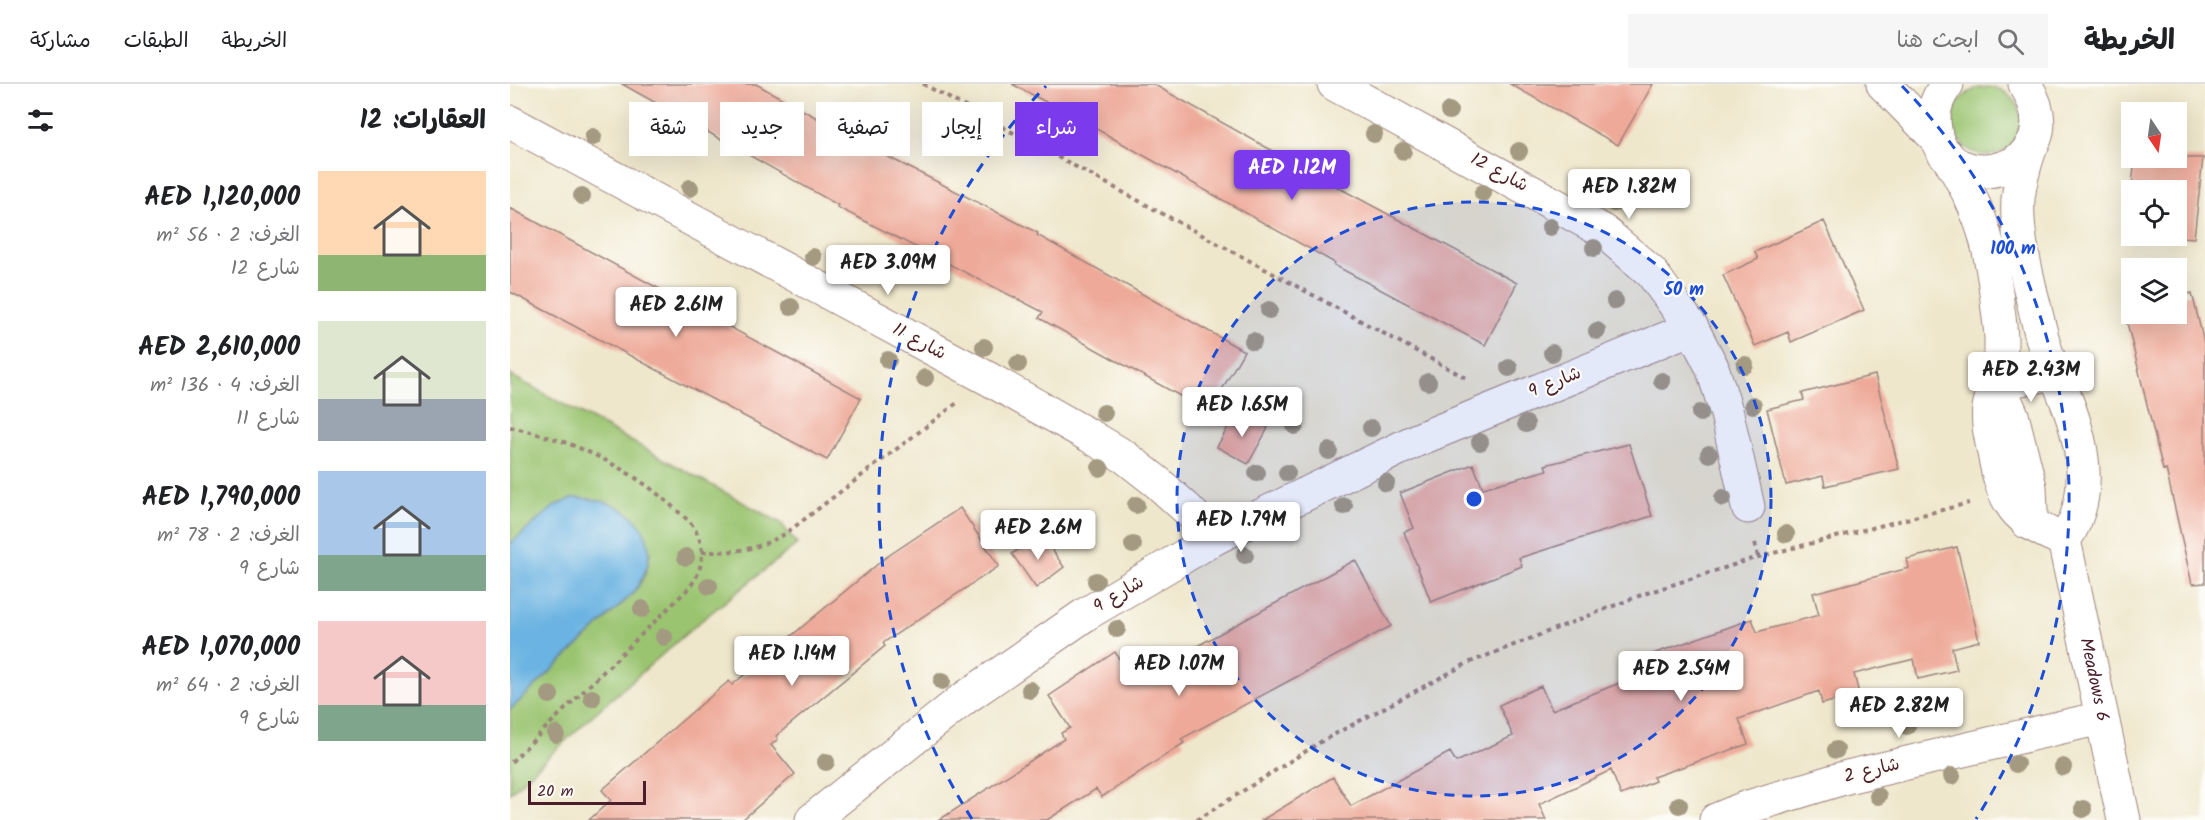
<!DOCTYPE html>
<html lang="ar">
<head>
<meta charset="utf-8">
<style>
	body { margin:0; font-family:Kalam,"Playpen Sans Arabic",sans-serif; background:#f6f6f6; color:#202124; direction:rtl; height:100vh; display:flex; flex-direction:column; font-size:22px; white-space:nowrap }
	* { box-sizing:border-box; margin:0 }
	p { font-size:20px; color:#757577 }
	.icon { flex:none; width:33px; height:33px; fill:none; stroke:currentColor; stroke-width:2; stroke-linecap:round; stroke-linejoin:round }
	.map { position:relative; flex:1; overflow:hidden; direction:ltr }
	.sheet { display:flex; flex-direction:column; background:#fff; width:510px }
	.sheet>* { flex:none }
	.hud { position:absolute; left:18px; top:18px; width:570px; height:54px; direction:rtl; display:flex; gap:12px }
	.needle { width:39px; rotate:167deg }
	.controls { position:absolute; left:1611px; top:18px; display:grid; gap:12px }
	.controls a { display:grid; place-items:center; width:66px; height:66px; border-radius:0px; background:#fff; box-shadow:0 6px 24px #0002; font-size:30px }
	.scale { position:absolute; left:18px; bottom:15px; width:118px; box-sizing:border-box; padding-left:6px; border:3px solid #4a1f2b; border-top:0; font-size:16px; line-height:21px; white-space:nowrap; color:#4a1f2b; -webkit-text-stroke:4px #fdfcf7; paint-order:stroke }
	.price { position:absolute; translate:-50% -51px; padding:0 14px; border-radius:6px; background:#fff; color:#222; font-size:20px; line-height:39px; filter:drop-shadow(0 2px 3px #0008) }
	.price::after { content:''; position:absolute; left:50%; top:36px; width:18px; height:14px; margin-left:-9px; background:inherit; clip-path:polygon(0 0,100% 0,50% 100%) }
	.price.on { background:#7c3aed; color:#fff }
	ul { padding:0; list-style:none }
	li { display:flex; align-items:center; gap:18px; height:150px; padding:0 24px }
	li span { display:grid; place-items:center; flex:none; width:168px; height:120px; border-radius:0px; color:#555 }
	li>.icon { margin-inline-start:auto }
	span .icon { width:72px; height:72px; fill:#fffc; stroke-width:1 }
	li b { font-size:26px }
	h2 { display:flex; justify-content:space-between; align-items:center; height:72px; padding:0 24px; font-size:26px }
	.chip { padding:0 21px; border-radius:0px; background:#fff; box-shadow:0 6px 24px #0002; font-size:21px; line-height:54px }
	.chip.on { background:#7c3aed; color:#fff }
	header { display:flex; align-items:center; gap:36px; box-sizing:border-box; height:84px; padding:0 30px; background:#fff; border-bottom:2px solid #e0e0e0 }
	header strong { font-size:28px }
	nav { display:flex; gap:33px; margin-inline-start:auto; font-size:21px }
	.search { width:420px; height:54px; background:#f6f6f6; display:flex; align-items:center; gap:15px; box-sizing:border-box; padding:0 21px; border-radius:0px; color:#757577; font-size:22px }
	main { display:flex; flex:1; min-height:0 }
	.map>svg:first-child { display:block }
	.green { fill:#9ac470; stroke:#72724e; stroke-width:1.5 }
	.water { fill:#6ab3e2; stroke:#5a6986; stroke-width:1.5 }
	.building { fill:#eea998 }
	.lines { fill:none; stroke-linecap:round; stroke-linejoin:round }
	.minor-casing { stroke:#9c837c; stroke-width:35 }
	.path { stroke:#9c837c; stroke-width:4; stroke-dasharray:4.5 4.5; stroke-linecap:butt }
	.minor { stroke:#fff; stroke-width:33 }
	.tree { fill:#a49981 }
	.ring { fill:none; stroke:#1d4ed8; stroke-width:3; stroke-dasharray:10 8 }
	.labels { text-anchor:middle; dominant-baseline:central; stroke-width:4.5; stroke-linejoin:round; paint-order:stroke }
	.street-label { font-size:18px; fill:#4a1f2b; stroke:#fdfcf7 }
	.centre { fill:#1d4ed8; stroke:#fdfcf7; stroke-width:3 }
	.ring-label { font-size:18px; text-anchor:middle; font-weight:bold; fill:#1d4ed8; stroke:#fdfcf7; stroke-width:4.5; stroke-linejoin:round; paint-order:stroke }
</style>
</head>
<body>
<header>
<strong>الخريطة</strong>
<div class="search"><svg class="icon" aria-label="search" viewBox="0 0 24 24"><circle cx="10" cy="10" r="6"/><path d="M15 15l6 6"/></svg>ابحث هنا</div>
<nav><a>الخريطة</a><a>الطبقات</a><a>مشاركة</a></nav>
</header>
<main>
<div class="map">
<svg width="1695" height="736" viewBox="0 0 1695 736">
	<rect width="100%" height="100%" fill="#fdfcf7"/>
	<filter id="ink" filterUnits="userSpaceOnUse"><feTurbulence type="fractalNoise" baseFrequency=".0167" numOctaves="2"/><feDisplacementMap in="SourceGraphic" scale="12" xChannelSelector="R" yChannelSelector="G"/><feConvolveMatrix kernelMatrix="1 2 1 2 8 2 1 2 1" color-interpolation-filters="sRGB"/></filter>
	<filter id="wash" filterUnits="userSpaceOnUse"><feTurbulence type="fractalNoise" baseFrequency=".008" numOctaves="4" result="noise"/><feDisplacementMap in="SourceGraphic" scale="24" xChannelSelector="R" yChannelSelector="G"/><feGaussianBlur stdDeviation="1.35" result="paint"/><feColorMatrix in="noise" values="0 0 0 0 0 0 0 0 0 0 0 0 0 0 0 0 0 1.4 0 .05"/><feComposite in="paint" operator="in"/></filter>
	<g filter="url(#wash)">
		<rect width="100%" height="100%" fill="#efe7cc"/>
		<path class="green" d="M1443 37a34 34 0 1 1 68 0a34 34 0 1 1-68 0Z
			M 0,291 L 271,439 L 287,460 L 186,541 L 83,631 L 0,709 L 0,626 L 123,509 C 134,496 138,485 140,468 L 31,433 L 0,460 Z"/>
		<path class="water" d="M 63,414 C 120,412 164,456 123,509 L 0,626 L 0,460 L 46,421 Z"/>
		<g id="blocks">
			<path class="building" d="M 112,0 L 246,0 L 316,39 L 315,41 L 528,149 L 527,151 L 734,267 L 699,328 L 529,234 L 533,228 L 327,123 L 328,121 Z
				M 502,0 L 643,0 L 831,105 L 1007,199 L 975,261 L 824,181 L 825,179 L 583,43 Z
				M 1000,0 L 1143,0 L 1108,61 Z
				M 1625,74 L 1693,74 L 1684,154 L 1657,152 L 1666,152 L 1666,106 L 1622,106 L 1622,148 L 1617,147 Z
				M 0,124 L 351,314 L 317,376 L 0,208 Z
				M 1314,137 L 1354,226 L 1281,258 L 1278,248 L 1245,262 L 1213,191 L 1248,175 L 1245,168 Z
				M 1682,209 L 1695,263 L 1695,499 L 1682,500 L 1656,385 L 1653,386 L 1614,226 L 1622,224 L 1622,230 L 1666,230 L 1666,213 Z
				M 1365,291 L 1389,385 L 1315,402 L 1313,392 L 1276,401 L 1257,325 L 1294,316 L 1292,309 Z
				M 727,327 L 758,344 L 738,380 L 707,363 Z
				M 1119,360 L 1142,432 L 1009,474 L 1012,482 L 921,518 L 894,448 L 904,444 L 890,409 L 963,380 L 973,404 L 1037,386 L 1035,381 Z
				M 450,424 L 489,482 L 373,559 L 375,562 L 266,652 L 268,655 L 261,661 L 285,690 L 232,736 L 79,736 L 101,716 L 92,706 L 181,629 L 219,597 L 222,601 L 375,474 Z
				M 531,450 L 554,483 L 526,504 L 502,470 Z
				M 1447,463 L 1469,557 L 1442,564 L 1447,586 L 1408,595 L 1404,575 L 1344,590 L 1349,610 L 1312,620 L 1309,607 L 1229,635 L 1238,660 L 1143,693 L 1145,697 L 1111,711 L 1101,686 L 1029,720 L 1036,736 L 752,736 L 823,693 L 841,722 L 940,668 L 946,678 L 1003,652 L 989,621 L 1031,602 L 1042,626 L 1117,596 L 1111,582 L 1126,576 L 1242,535 L 1247,548 L 1309,531 L 1303,509 L 1399,484 L 1397,475 Z
				M 845,476 L 881,542 L 671,655 L 674,659 L 592,713 L 586,705 L 537,736 L 429,736 L 554,655 L 551,649 L 560,644 L 539,612 L 605,568 L 625,600 L 669,572 Z"/>
		</g>
	</g>
	<g filter="url(#ink)">
		<use href="#blocks" fill-opacity="0" stroke="#9c837c" stroke-width="1.5"/>
		<g class="lines">
			<g class="minor-casing">
				<g id="minor">
					<path d="M 824,0 L 1093,147 L 1141,188 L 1182,244 L 1202,283 L 1217,330 L 1238,423"/>
					<path d="M 1373,0 L 1426,54"/>
					<path d="M 1437,0 C 1426,15 1422,28 1425,46 C 1435,120 1569,87 1515,0"/>
					<path d="M 0,38 L 479,295 L 580,352 L 615,373 L 647,398 L 677,425 L 705,454"/>
					<path id="s1" d="M 1521,62 C 1515,79 1510,96 1508,115 C 1506,147 1514,178 1521,209 C 1526,228 1530,248 1536,267 C 1541,283 1549,297 1555,313 C 1573,358 1585,414 1554,456 L 1614,736"/>
					<path d="M 1436,70 C 1469,121 1480,156 1487,216 C 1488,229 1491,243 1491,257 C 1491,270 1491,285 1488,298 C 1486,307 1480,314 1479,324 C 1477,339 1481,354 1484,369 C 1494,421 1505,436 1554,456"/>
					<path d="M 1488,299 L 1502,331 L 1520,403 L 1521,427 L 1517,438"/>
					<path d="M 1488,299 L 1545,289"/>
					<path d="M 302,736 L 452,616 L 576,530 L 705,454 L 907,356 L 1182,244"/>
					<path d="M 1206,736 L 1235,724 L 1337,693 L 1591,634"/>
				</g>
			</g>
			<path class="path" d="M 413,0 L 958,295
				M 0,343 C 18,347 36,352 54,358 C 94,373 133,395 164,424 C 171,430 179,436 184,444 C 197,463 193,487 179,504 L 0,679
				M 1245,459 L 1248,473
				M 192,468 C 227,468 244,467 275,450 L 447,319
				M 687,736 L 812,657 L 958,579 L 1134,510 L 1248,473 L 1459,419"/>
			<use href="#minor" class="minor"/>
		</g>
		<g class="tree">
			<circle cx="939" cy="27" r="9"/>
			<circle cx="864" cy="50" r="9"/>
			<circle cx="83" cy="53" r="9"/>
			<circle cx="893" cy="67" r="9"/>
			<circle cx="1009" cy="67" r="9"/>
			<circle cx="180" cy="104" r="9"/>
			<circle cx="973" cy="109" r="9"/>
			<circle cx="72" cy="112" r="9"/>
			<circle cx="1104" cy="119" r="9"/>
			<circle cx="1040" cy="143" r="9"/>
			<circle cx="1084" cy="164" r="9"/>
			<circle cx="303" cy="173" r="9"/>
			<circle cx="1105" cy="217" r="9"/>
			<circle cx="281" cy="223" r="9"/>
			<circle cx="759" cy="226" r="9"/>
			<circle cx="1087" cy="247" r="9"/>
			<circle cx="743" cy="257" r="9"/>
			<circle cx="474" cy="263" r="9"/>
			<circle cx="1042" cy="269" r="9"/>
			<circle cx="378" cy="276" r="9"/>
			<circle cx="508" cy="280" r="9"/>
			<circle cx="1235" cy="281" r="9"/>
			<circle cx="999" cy="284" r="9"/>
			<circle cx="415" cy="294" r="9"/>
			<circle cx="1152" cy="297" r="9"/>
			<circle cx="918" cy="298" r="9"/>
			<circle cx="727" cy="313" r="9"/>
			<circle cx="1243" cy="321" r="9"/>
			<circle cx="594" cy="329" r="9"/>
			<circle cx="755" cy="329" r="9"/>
			<circle cx="1190" cy="329" r="9"/>
			<circle cx="1016" cy="340" r="9"/>
			<circle cx="785" cy="342" r="9"/>
			<circle cx="861" cy="344" r="9"/>
			<circle cx="970" cy="358" r="9"/>
			<circle cx="819" cy="367" r="9"/>
			<circle cx="1199" cy="370" r="9"/>
			<circle cx="590" cy="384" r="9"/>
			<circle cx="747" cy="389" r="9"/>
			<circle cx="777" cy="389" r="9"/>
			<circle cx="876" cy="399" r="9"/>
			<circle cx="1213" cy="414" r="9"/>
			<circle cx="626" cy="421" r="9"/>
			<circle cx="834" cy="422" r="9"/>
			<circle cx="1276" cy="450" r="9"/>
			<circle cx="623" cy="461" r="9"/>
			<circle cx="735" cy="471" r="9"/>
			<circle cx="176" cy="473" r="9"/>
			<circle cx="586" cy="497" r="9"/>
			<circle cx="199" cy="502" r="9"/>
			<circle cx="132" cy="525" r="9"/>
			<circle cx="607" cy="545" r="9"/>
			<circle cx="154" cy="553" r="9"/>
			<circle cx="432" cy="597" r="9"/>
			<circle cx="520" cy="606" r="9"/>
			<circle cx="40" cy="611" r="9"/>
			<circle cx="82" cy="614" r="9"/>
			<circle cx="1397" cy="642" r="9"/>
			<circle cx="46" cy="650" r="9"/>
			<circle cx="1326" cy="666" r="9"/>
			<circle cx="316" cy="678" r="9"/>
			<circle cx="1506" cy="680" r="9"/>
			<circle cx="1553" cy="683" r="9"/>
			<circle cx="1442" cy="692" r="9"/>
			<circle cx="1368" cy="712" r="9"/>
			<circle cx="1169" cy="721" r="9"/>
			<circle cx="1573" cy="725" r="9"/>
		</g>
	</g>
	<circle cx="964" cy="415" r="297" fill="#1d4ed8" fill-opacity=".12"/>
	<g class="ring">
		<circle cx="964" cy="415" r="297"/>
		<path d="M462 735A595 595 0 0 1 536 2M1392 2A595 595 0 0 1 1466 735"/>
	</g>
	<g class="labels">
		<g class="street-label">
			<text transform="translate(989 89) rotate(28)">شارع 12</text>
			<text transform="translate(409 258) rotate(28)">شارع 11</text>
			<text transform="translate(1045 299) rotate(-22)">شارع 9</text>
			<text transform="translate(609 511) rotate(-31)">شارع 9</text>
			<text stroke="none"><textPath href="#s1" startOffset="552">Meadows 6</textPath></text>
			<text transform="translate(1362 687) rotate(-14)">شارع 2</text>
		</g>
	</g>
	<circle cx="964" cy="415" r="9" class="centre"/>
	<g class="ring-label">
		<text x="1503" y="170">100 m</text>
		<text x="1174" y="211">50 m</text>
	</g>
</svg>
<div class="controls">
<a><svg class="needle" viewBox="-14 -14 28 28"><path d="M0-13l5 13h-10z" fill="#e53935"/><path d="M0 13l5-13h-10z" fill="#757577"/></svg></a>
<a><svg class="icon" aria-label="locate" viewBox="0 0 24 24"><circle cx="12" cy="12" r="6"/><path d="M12 2v4M12 18v4M2 12h4M18 12h4"/></svg></a>
<a><svg class="icon" aria-label="layers" viewBox="0 0 24 24"><path d="M12 4l9 5-9 5-9-5zM3 14l9 5 9-5"/></svg></a>
</div>
<div class="scale">20 m</div>
<b class="price on" style="left:782px;top:117px">AED 1.12M</b>
<b class="price" style="left:1119px;top:136px">AED 1.82M</b>
<b class="price" style="left:378px;top:212px">AED 3.09M</b>
<b class="price" style="left:166px;top:254px">AED 2.61M</b>
<b class="price" style="left:1521px;top:319px">AED 2.43M</b>
<b class="price" style="left:732px;top:354px">AED 1.65M</b>
<b class="price" style="left:731px;top:469px">AED 1.79M</b>
<b class="price" style="left:528px;top:477px">AED 2.6M</b>
<b class="price" style="left:282px;top:603px">AED 1.14M</b>
<b class="price" style="left:669px;top:613px">AED 1.07M</b>
<b class="price" style="left:1171px;top:618px">AED 2.54M</b>
<b class="price" style="left:1389px;top:655px">AED 2.82M</b>
<div class="hud">
<a class="chip on">شراء</a>
<a class="chip">إيجار</a>
<a class="chip">تصفية</a>
<a class="chip">جديد</a>
<a class="chip">شقة</a>
</div>
</div>
<section class="sheet">
<h2>العقارات: 12<svg class="icon" aria-label="filters" viewBox="0 0 24 24"><path d="M4 7h16M4 17h16"/><circle cx="9" cy="7" r="2"/><circle cx="15" cy="17" r="2"/></svg></h2>
<ul>
<li><span style="background:linear-gradient(#ffd9b3 70%,#8fb573 0)"><svg class="icon" aria-label="home" viewBox="0 0 24 24"><path d="M3 11l9-7 9 7M6 9v11h12V9"/></svg></span><div><b>AED 1,120,000</b><p>الغرف: 2 · 56 m²</p><p>شارع 12</p></div></li>
<li><span style="background:linear-gradient(#dfe7d0 65%,#9aa5b1 0)"><svg class="icon" aria-label="home" viewBox="0 0 24 24"><path d="M3 11l9-7 9 7M6 9v11h12V9"/></svg></span><div><b>AED 2,610,000</b><p>الغرف: 4 · 136 m²</p><p>شارع 11</p></div></li>
<li><span style="background:linear-gradient(#a9c7e8 70%,#7fa58c 0)"><svg class="icon" aria-label="home" viewBox="0 0 24 24"><path d="M3 11l9-7 9 7M6 9v11h12V9"/></svg></span><div><b>AED 1,790,000</b><p>الغرف: 2 · 78 m²</p><p>شارع 9</p></div></li>
<li><span style="background:linear-gradient(#f6c9c9 70%,#7fa58c 0)"><svg class="icon" aria-label="home" viewBox="0 0 24 24"><path d="M3 11l9-7 9 7M6 9v11h12V9"/></svg></span><div><b>AED 1,070,000</b><p>الغرف: 2 · 64 m²</p><p>شارع 9</p></div></li>
</ul>
</section>
</main>
</body>
</html>
